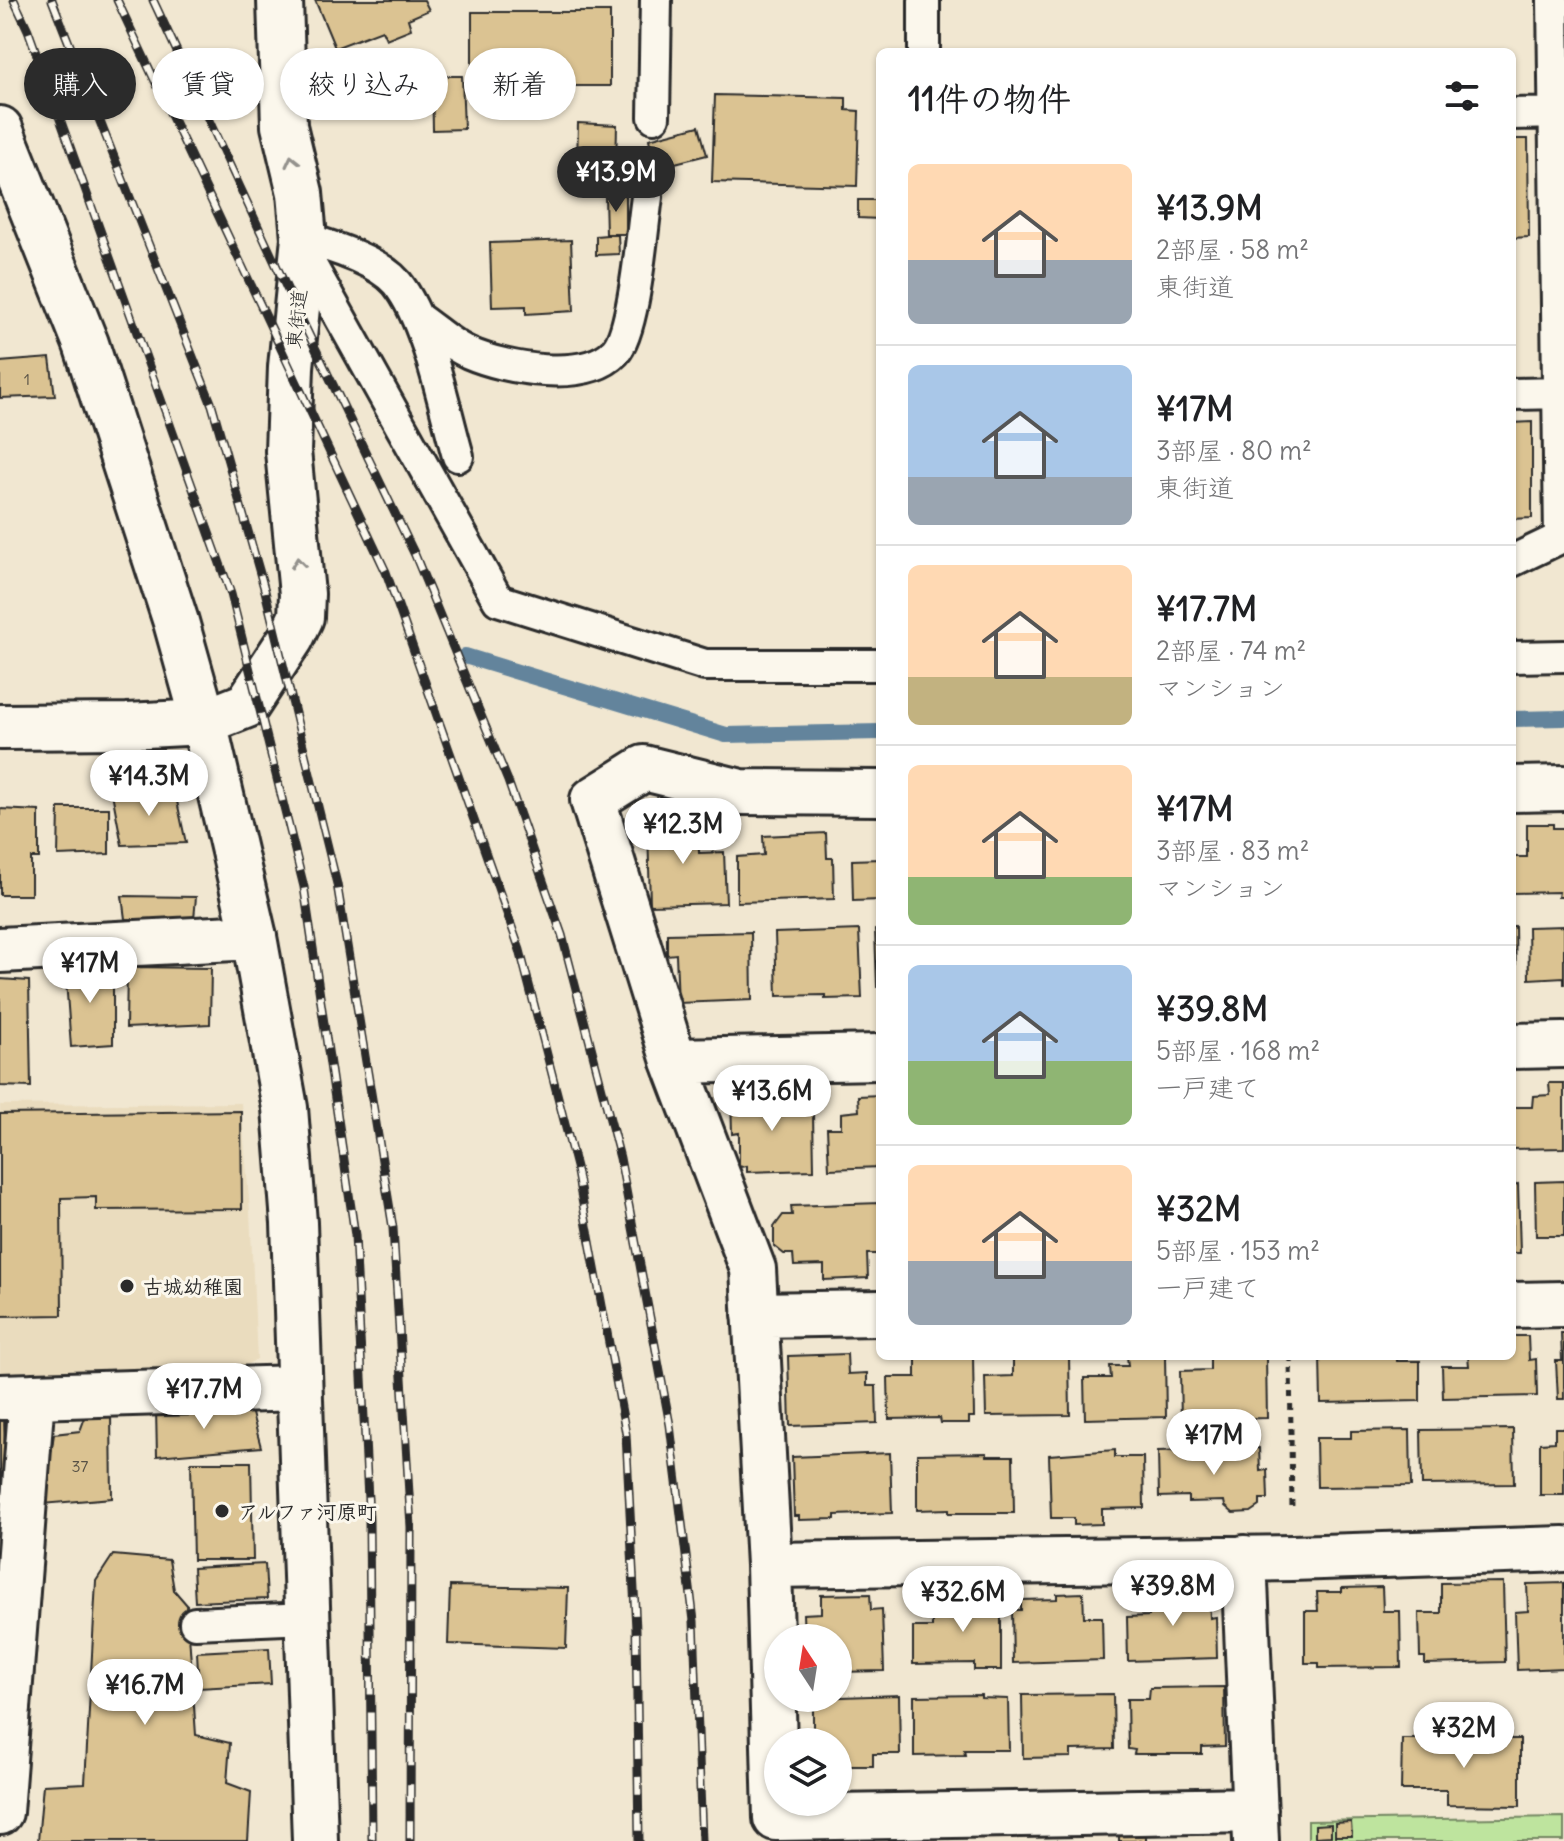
<!DOCTYPE html>
<html lang="ja">
<head>
<meta charset="utf-8">
<style>
	body { margin:0; font-family:Delius,"Klee One",sans-serif; background:#f2f2f2; color:#202124; height:100vh; display:flex; flex-direction:column; font-size:30px; white-space:nowrap }
	* { box-sizing:border-box; margin:0 }
	p { font-size:26px; color:#757577 }
	.icon { flex:none; width:44px; height:44px; fill:none; stroke:currentColor; stroke-width:2; stroke-linecap:round; stroke-linejoin:round }
	.map { position:relative; flex:1; overflow:hidden }
	.drawer { position:absolute; left:876px; top:48px; width:640px; height:1312px; display:flex; flex-direction:column; background:#fff; border-radius:12px; box-shadow:0 2px 6px #0004 }
	.drawer>* { flex:none }
	.banner { position:absolute; left:24px; top:48px; width:732px; height:72px; display:flex; gap:16px }
	.needle { width:52px; rotate:348deg }
	.fabs { position:absolute; left:764px; top:1624px; display:grid; gap:16px }
	.fabs a { display:grid; place-items:center; width:88px; height:88px; border-radius:50%; background:#fff; box-shadow:0 2px 6px #0004; font-size:40px }
	.price { position:absolute; translate:-50% -68px; padding:0 18px; border-radius:28px; background:#fff; color:#222; font-size:26px; line-height:52px; filter:drop-shadow(0 2px 4px #0008) }
	.price::after { content:''; position:absolute; left:50%; top:48px; width:24px; height:18px; margin-left:-12px; background:inherit; clip-path:polygon(0 0,100% 0,50% 100%) }
	.price.selected { background:#2b2b2b; color:#fff }
	ul { padding:0; list-style:none }
	li { display:flex; align-items:center; gap:24px; height:200px; padding:0 32px }
	li+li { border-top:2px solid #e0e0e0 }
	li span { display:grid; place-items:center; flex:none; width:224px; height:160px; border-radius:12px; color:#555 }
	li>.icon { margin-inline-start:auto }
	span .icon { width:96px; height:96px; fill:#fffc; stroke-width:1 }
	li b { font-size:34px }
	h2 { display:flex; justify-content:space-between; align-items:center; height:96px; padding:0 32px; font-size:34px }
	.chip { padding:0 28px; border-radius:36px; background:#fff; box-shadow:0 2px 6px #0004; font-size:28px; line-height:72px }
	.chip.selected { background:#2b2b2b; color:#fff }
	.map>svg:first-child { display:block }
	.built { fill:#eadcbe }
	.green { fill:#bee49e; stroke:#748864; stroke-width:2 }
	.lines { fill:none; stroke-linecap:round; stroke-linejoin:round }
	.stream { stroke:#63849c; stroke-width:16 }
	.building { fill:#dbc392; stroke:#2b2b2b; stroke-width:2 }
	.lane-casing { stroke:#2b2b2b; stroke-width:36 }
	.street-casing { stroke:#2b2b2b; stroke-width:50 }
	.secondary-casing { stroke:#2b2b2b; stroke-width:50 }
	.path { stroke:#2b2b2b; stroke-width:5; stroke-dasharray:6 6; stroke-linecap:butt }
	.lane { stroke:#fbf7ec; stroke-width:30 }
	.street { stroke:#fbf7ec; stroke-width:44 }
	.secondary { stroke:#fbf7ec; stroke-width:44 }
	.rail-casing { stroke:#2b2b2b; stroke-width:9 }
	.rail { stroke:#fbf7ec; stroke-width:6; stroke-dasharray:18; stroke-linecap:butt }
	.oneway { stroke:#93918c }
	.poi-dot { fill:#2b2b2b; stroke:#fbf7ec; stroke-width:3 }
	.labels { text-anchor:middle; dominant-baseline:central; stroke-width:6; stroke-linejoin:round; paint-order:stroke }
	.number-label { font-size:16px; fill:#575145 }
	.street-label { font-size:20px; fill:#2b2b2b; stroke:#fbf7ec }
	.poi-label { font-size:20px; font-weight:bold; fill:#2b2b2b; stroke:#fbf7ec; text-anchor:start }
</style>
</head>
<body>
<div class="map">
<svg width="1564" height="1841" viewBox="0 0 1564 1841">
	<rect width="100%" height="100%" fill="#f1e7d1"/>
	<filter id="ink" filterUnits="userSpaceOnUse"><feTurbulence type="fractalNoise" baseFrequency=".0125" numOctaves="2"/><feDisplacementMap in="SourceGraphic" scale="16" xChannelSelector="R" yChannelSelector="G"/><feConvolveMatrix kernelMatrix="1 2 1 2 8 2 1 2 1" color-interpolation-filters="sRGB"/></filter>
	<g filter="url(#ink)">
		<path class="built" d="M 241,1103 L 250,1212 L 257,1359 L 230,1374 L 0,1377 L 0,1105 Z"/>
		<path class="green" d="M 1564,1817 L 1564,1841 L 1308,1841 L 1308,1821 Z"/>
		<g class="lines">
			<path class="stream" d="M 465,656 L 726,735 L 880,732
				M 1512,719 L 1564,718"/>
		</g>
		<path class="building" d="M 315,0 L 424,0 L 429,10 L 408,19 L 411,29 L 386,39 L 382,30 L 335,48 Z
			M 472,12 L 610,12 L 610,86 L 560,86 L 561,95 L 472,94 Z
			M 432,76 L 462,76 L 464,129 L 433,130 Z
			M 715,95 L 846,98 L 846,110 L 859,111 L 857,186 L 712,182 Z
			M 578,123 L 617,125 L 616,166 L 577,165 Z
			M 699,126 L 707,155 L 655,168 L 649,139 Z
			M 1512,139 L 1528,139 L 1529,237 L 1512,238 Z
			M 605,195 L 626,195 L 626,234 L 606,234 Z
			M 858,200 L 880,200 L 880,219 L 858,218 Z
			M 607,235 L 618,235 L 619,254 L 596,255 L 596,236 Z
			M 571,240 L 574,311 L 526,314 L 526,306 L 492,307 L 490,243 Z
			M 50,358 L 55,396 L 0,398 L 0,362 Z
			M 1532,422 L 1532,518 L 1512,519 L 1512,423 Z
			M 175,792 L 186,843 L 122,845 L 112,793 Z
			M 59,808 L 109,808 L 109,854 L 58,856 Z
			M 0,809 L 39,811 L 39,858 L 31,858 L 31,895 L 0,895 Z
			M 698,816 L 699,853 L 724,852 L 726,903 L 650,905 L 648,826 L 667,826 L 666,817 Z
			M 1527,824 L 1553,824 L 1553,828 L 1564,828 L 1564,897 L 1558,897 L 1559,892 L 1512,893 L 1512,857 L 1527,857 Z
			M 826,833 L 827,858 L 833,858 L 834,899 L 737,902 L 737,857 L 764,855 L 763,836 Z
			M 880,859 L 880,900 L 853,901 L 852,860 Z
			M 122,896 L 196,897 L 194,919 L 125,919 Z
			M 1512,926 L 1515,926 L 1516,985 L 1512,985 Z
			M 1564,926 L 1564,985 L 1564,977 L 1529,979 L 1528,927 Z
			M 880,929 L 880,987 L 877,987 L 875,930 Z
			M 859,930 L 862,998 L 825,999 L 825,995 L 777,996 L 775,933 Z
			M 751,932 L 752,1000 L 678,1003 L 676,954 L 667,955 L 667,934 Z
			M 65,967 L 113,967 L 113,1044 L 71,1047 Z
			M 127,967 L 211,968 L 210,1024 L 126,1028 Z
			M 0,979 L 29,981 L 31,1087 L 0,1086 Z
			M 1549,1083 L 1564,1083 L 1564,1148 L 1512,1149 L 1512,1107 L 1532,1107 L 1533,1096 L 1550,1095 Z
			M 788,1092 L 788,1113 L 813,1113 L 814,1170 L 747,1172 L 747,1166 L 739,1167 L 739,1133 L 732,1134 L 731,1093 Z
			M 880,1095 L 880,1167 L 829,1169 L 827,1128 L 841,1128 L 841,1113 L 859,1111 L 858,1096 Z
			M 241,1111 L 242,1209 L 96,1210 L 96,1197 L 61,1198 L 62,1315 L 0,1316 L 0,1114 Z
			M 1564,1181 L 1564,1236 L 1536,1236 L 1535,1182 Z
			M 1518,1184 L 1520,1253 L 1512,1253 L 1512,1185 Z
			M 880,1203 L 880,1254 L 867,1254 L 868,1278 L 824,1280 L 824,1265 L 794,1266 L 793,1254 L 784,1254 L 774,1246 L 774,1227 L 783,1215 L 792,1215 L 791,1206 Z
			M 1561,1333 L 1564,1333 L 1564,1399 L 1558,1399 L 1556,1361 L 1562,1361 Z
			M 1512,1336 L 1528,1336 L 1529,1360 L 1536,1359 L 1537,1396 L 1443,1398 L 1442,1366 L 1469,1366 L 1468,1356 L 1512,1356 Z
			M 847,1354 L 848,1374 L 867,1373 L 867,1386 L 876,1386 L 877,1423 L 790,1426 L 788,1356 Z
			M 916,1356 L 973,1356 L 974,1417 L 969,1417 L 969,1423 L 941,1423 L 940,1418 L 889,1419 L 888,1377 L 916,1377 Z
			M 1013,1356 L 1069,1356 L 1070,1415 L 986,1416 L 985,1377 L 1013,1376 Z
			M 1127,1356 L 1165,1356 L 1166,1417 L 1085,1419 L 1084,1378 L 1111,1378 L 1110,1366 L 1128,1366 Z
			M 1210,1356 L 1266,1357 L 1267,1418 L 1181,1420 L 1180,1371 L 1210,1370 Z
			M 1320,1356 L 1397,1356 L 1397,1361 L 1420,1361 L 1420,1401 L 1321,1403 Z
			M 156,1409 L 251,1410 L 261,1447 L 157,1456 Z
			M 87,1412 L 111,1413 L 112,1498 L 43,1504 L 54,1434 L 80,1431 Z
			M 0,1416 L 4,1416 L 6,1496 L 0,1496 Z
			M 1555,1428 L 1564,1428 L 1564,1495 L 1540,1495 L 1540,1443 L 1555,1442 Z
			M 1513,1429 L 1514,1484 L 1422,1485 L 1421,1430 Z
			M 1410,1430 L 1411,1486 L 1317,1487 L 1316,1438 L 1351,1438 L 1351,1431 Z
			M 1259,1448 L 1260,1471 L 1267,1470 L 1268,1499 L 1260,1499 L 1260,1506 L 1251,1512 L 1233,1513 L 1225,1506 L 1224,1501 L 1188,1502 L 1188,1496 L 1159,1497 L 1158,1451 Z
			M 1115,1450 L 1115,1457 L 1143,1457 L 1144,1508 L 1102,1509 L 1102,1524 L 1074,1525 L 1074,1518 L 1051,1518 L 1049,1455 Z
			M 890,1453 L 892,1513 L 835,1515 L 835,1519 L 799,1520 L 799,1516 L 794,1516 L 792,1457 Z
			M 987,1453 L 987,1456 L 1013,1456 L 1014,1513 L 949,1513 L 949,1509 L 917,1510 L 917,1454 Z
			M 191,1462 L 251,1462 L 253,1560 L 193,1560 Z
			M 113,1555 L 169,1560 L 174,1590 L 187,1605 L 196,1735 L 230,1743 L 227,1783 L 251,1792 L 248,1841 L 38,1841 L 43,1785 L 85,1783 L 96,1581 Z
			M 265,1564 L 267,1599 L 195,1602 L 193,1568 Z
			M 1503,1582 L 1505,1662 L 1425,1664 L 1425,1657 L 1420,1657 L 1419,1613 L 1441,1613 L 1441,1583 Z
			M 1564,1583 L 1564,1668 L 1517,1670 L 1515,1612 L 1528,1611 L 1527,1584 Z
			M 450,1586 L 568,1588 L 566,1648 L 448,1644 Z
			M 1382,1587 L 1383,1611 L 1400,1611 L 1401,1667 L 1319,1668 L 1319,1663 L 1305,1663 L 1305,1611 L 1318,1611 L 1317,1592 L 1342,1592 L 1342,1588 Z
			M 1179,1589 L 1179,1594 L 1209,1593 L 1210,1618 L 1216,1617 L 1217,1658 L 1128,1661 L 1127,1617 L 1149,1616 L 1149,1591 Z
			M 1083,1593 L 1084,1617 L 1102,1617 L 1103,1660 L 1013,1663 L 1012,1610 L 1021,1610 L 1021,1600 L 1057,1599 L 1057,1594 Z
			M 870,1594 L 871,1610 L 882,1609 L 884,1671 L 838,1672 L 838,1638 L 804,1638 L 803,1614 L 821,1613 L 821,1595 Z
			M 1001,1594 L 1001,1670 L 974,1670 L 974,1663 L 913,1664 L 913,1627 L 932,1627 L 932,1611 L 948,1611 L 949,1595 Z
			M 269,1648 L 271,1684 L 199,1688 L 197,1652 Z
			M 1224,1687 L 1225,1746 L 1202,1747 L 1202,1754 L 1134,1754 L 1135,1750 L 1128,1749 L 1127,1699 L 1149,1699 L 1150,1688 Z
			M 1113,1694 L 1114,1749 L 1071,1750 L 1071,1757 L 1023,1758 L 1022,1695 Z
			M 899,1695 L 900,1754 L 873,1754 L 873,1766 L 843,1766 L 844,1760 L 838,1760 L 838,1742 L 813,1742 L 813,1698 Z
			M 981,1695 L 981,1698 L 1008,1699 L 1009,1750 L 964,1750 L 965,1755 L 914,1756 L 914,1696 Z
			M 1402,1739 L 1520,1739 L 1520,1806 L 1447,1805 L 1447,1790 L 1401,1790 Z
			M 1351,1822 L 1352,1836 L 1335,1836 L 1335,1823 Z
			M 1331,1824 L 1331,1836 L 1315,1837 L 1315,1825 Z
			M 1119,1835 L 1146,1835 L 1146,1841 L 1119,1841 Z"/>
		<g class="lines">
			<g class="lane-casing">
				<path id="lane" d="M 924,0 L 924,52
					M 1512,114 L 1564,113
					M 654,117 L 656,0
					M 304,238 C 332,247 377,260 397,283 C 428,321 444,408 458,456
					M 303,251 L 498,600 L 705,665 L 880,665
					M 419,319 C 435,330 452,346 469,353 C 506,369 585,383 615,352 C 635,331 642,229 647,197
					M 1512,394 L 1564,393
					M 1512,561 L 1560,538 L 1553,0
					M 1512,657 L 1564,656
					M 195,1623 L 307,1618"/>
			</g>
			<g class="street-casing">
				<path id="street" d="M 204,722 L 247,705 L 291,638 L 301,617 L 302,594 L 288,451 L 291,367 L 304,238 L 300,193 L 284,126 L 280,0
					M 1512,789 L 1564,788
					M 880,793 L 741,792 L 644,768 L 593,800 L 674,1061 L 753,1269 L 769,1565 L 776,1818 L 1255,1810
					M 0,950 L 254,937
					M 1512,1046 L 1564,1045
					M 674,1061 L 880,1057
					M 1512,1305 L 1564,1304
					M 755,1315 L 880,1313
					M 0,1397 L 299,1388
					M 1244,1558 L 1256,1841
					M 769,1565 L 1292,1558 L 1564,1549
					M 0,1812 L 32,1396"/>
			</g>
			<g class="secondary-casing">
				<path id="secondary" d="M 0,129 L 86,344 L 176,622 L 204,722 L 254,937 L 285,1108 L 294,1223 L 315,1841
					M 0,727 L 127,726 L 204,722"/>
			</g>
			<path class="path" d="M 1290,1356 L 1292,1511"/>
			<use href="#lane" class="lane"/>
			<use href="#street" class="street"/>
			<use href="#secondary" class="secondary"/>
			<g class="rail-casing">
				<path id="rail" d="M 14,0 L 28,30 L 231,594 L 304,887 L 355,1235 L 369,1520 L 372,1841
					M 52,0 L 212,405 L 265,591 L 337,884 L 393,1228 L 411,1527 L 410,1841
					M 117,0 L 386,572 L 520,950 L 576,1167 L 626,1434 L 636,1629 L 639,1841
					M 153,0 L 296,308 L 415,555 L 508,781 L 562,935 L 620,1158 L 670,1425 L 694,1621 L 702,1841"/>
			</g>
			<use href="#rail" class="rail"/>
		</g>
		<defs><path id="oneway-chevron" d="M-2-3.5L2.5 0L-2 3.5" fill="none" stroke-width="1.6" stroke-linecap="round" stroke-linejoin="round" transform="scale(2)"/></defs>
		<g class="oneway">
			<use href="#oneway-chevron" transform="translate(292 161) rotate(-103)"/>
			<use href="#oneway-chevron" transform="translate(298 563) rotate(-97)"/>
		</g>
	</g>
	<g class="poi-dot">
		<circle cx="127" cy="1286" r="8"/>
		<circle cx="222" cy="1511" r="8"/>
	</g>
	<g class="labels">
		<g class="number-label">
			<text x="27" y="379">1</text>
			<text x="80" y="1466">37</text>
		</g>
		<g class="street-label">
			<text transform="translate(296 319) rotate(-84)">東街道</text>
		</g>
		<g class="poi-label">
			<text x="143" y="1286">古城幼稚園</text>
			<text x="238" y="1511">アルファ河原町</text>
		</g>
	</g>
</svg>
<div class="fabs">
<a><svg class="needle" viewBox="-14 -14 28 28"><path d="M0-13l5 13h-10z" fill="#e53935"/><path d="M0 13l5-13h-10z" fill="#757577"/></svg></a>
<a><svg class="icon" aria-label="layers" viewBox="0 0 24 24"><path d="M12 4l9 5-9 5-9-5zM3 14l9 5 9-5"/></svg></a>
</div>
<b class="price selected" style="left:616px;top:214px">¥13.9M</b>
<b class="price" style="left:149px;top:818px">¥14.3M</b>
<b class="price" style="left:683px;top:866px">¥12.3M</b>
<b class="price" style="left:90px;top:1005px">¥17M</b>
<b class="price" style="left:772px;top:1133px">¥13.6M</b>
<b class="price" style="left:204px;top:1431px">¥17.7M</b>
<b class="price" style="left:1214px;top:1477px">¥17M</b>
<b class="price" style="left:1173px;top:1628px">¥39.8M</b>
<b class="price" style="left:963px;top:1634px">¥32.6M</b>
<b class="price" style="left:145px;top:1727px">¥16.7M</b>
<b class="price" style="left:1464px;top:1770px">¥32M</b>
<div class="banner">
<a class="chip selected">購入</a>
<a class="chip">賃貸</a>
<a class="chip">絞り込み</a>
<a class="chip">新着</a>
</div>
<section class="drawer">
<h2>11件の物件<svg class="icon" aria-label="filters" viewBox="0 0 24 24"><path d="M4 7h16M4 17h16"/><circle cx="9" cy="7" r="2"/><circle cx="15" cy="17" r="2"/></svg></h2>
<ul>
<li><span style="background:linear-gradient(#ffd9b3 60%,#9aa5b1 0)"><svg class="icon" aria-label="home" viewBox="0 0 24 24"><path d="M3 11l9-7 9 7M6 9v11h12V9"/></svg></span><div><b>¥13.9M</b><p>2部屋 · 58 m²</p><p>東街道</p></div></li>
<li><span style="background:linear-gradient(#a9c7e8 70%,#9aa5b1 0)"><svg class="icon" aria-label="home" viewBox="0 0 24 24"><path d="M3 11l9-7 9 7M6 9v11h12V9"/></svg></span><div><b>¥17M</b><p>3部屋 · 80 m²</p><p>東街道</p></div></li>
<li><span style="background:linear-gradient(#ffd9b3 70%,#c2b280 0)"><svg class="icon" aria-label="home" viewBox="0 0 24 24"><path d="M3 11l9-7 9 7M6 9v11h12V9"/></svg></span><div><b>¥17.7M</b><p>2部屋 · 74 m²</p><p>マンション</p></div></li>
<li><span style="background:linear-gradient(#ffd9b3 70%,#8fb573 0)"><svg class="icon" aria-label="home" viewBox="0 0 24 24"><path d="M3 11l9-7 9 7M6 9v11h12V9"/></svg></span><div><b>¥17M</b><p>3部屋 · 83 m²</p><p>マンション</p></div></li>
<li><span style="background:linear-gradient(#a9c7e8 60%,#8fb573 0)"><svg class="icon" aria-label="home" viewBox="0 0 24 24"><path d="M3 11l9-7 9 7M6 9v11h12V9"/></svg></span><div><b>¥39.8M</b><p>5部屋 · 168 m²</p><p>一戸建て</p></div></li>
<li><span style="background:linear-gradient(#ffd9b3 60%,#9aa5b1 0)"><svg class="icon" aria-label="home" viewBox="0 0 24 24"><path d="M3 11l9-7 9 7M6 9v11h12V9"/></svg></span><div><b>¥32M</b><p>5部屋 · 153 m²</p><p>一戸建て</p></div></li>
</ul>
</section>
</div>
</body>
</html>
